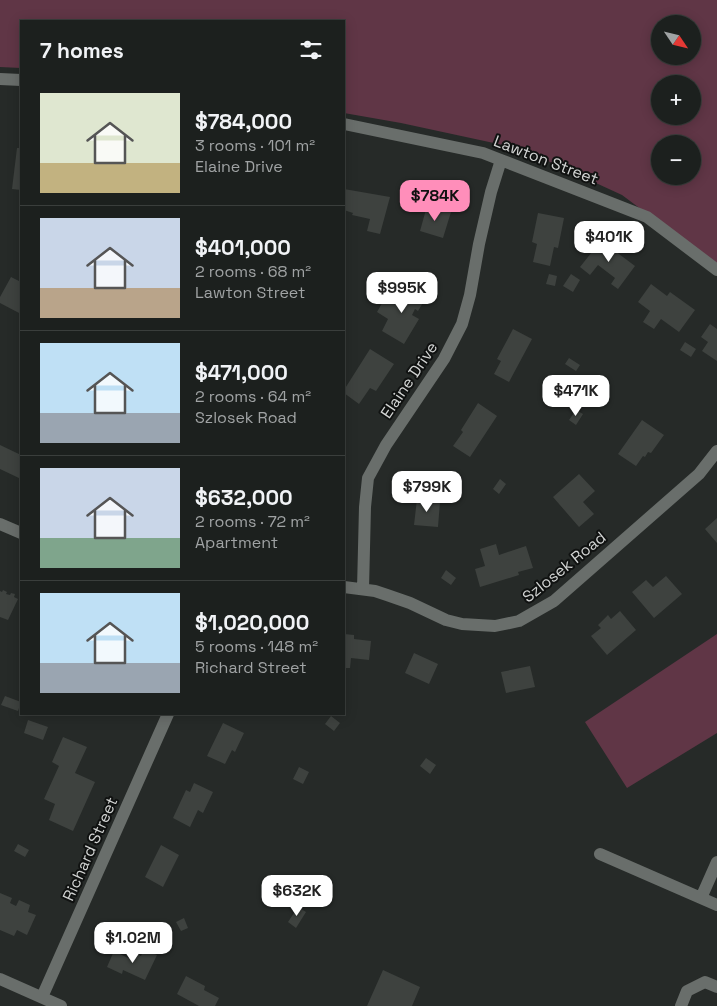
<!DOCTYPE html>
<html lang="en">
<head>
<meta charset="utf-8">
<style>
	body { margin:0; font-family:"Space Grotesk",sans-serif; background:#292d2b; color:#f1f3f6; height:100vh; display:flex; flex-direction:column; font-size:19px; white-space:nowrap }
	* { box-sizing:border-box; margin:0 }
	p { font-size:16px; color:#a0a3a4 }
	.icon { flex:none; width:28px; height:28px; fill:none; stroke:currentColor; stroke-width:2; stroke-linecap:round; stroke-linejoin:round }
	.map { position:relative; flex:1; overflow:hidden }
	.drawer { position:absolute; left:20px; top:20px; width:325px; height:695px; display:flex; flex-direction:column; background:#1c201e; border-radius:0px; box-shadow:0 2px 12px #0003,0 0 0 1px #3a3e3c }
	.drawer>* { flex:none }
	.needle { width:32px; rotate:125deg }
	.buttons { position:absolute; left:651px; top:15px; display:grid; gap:10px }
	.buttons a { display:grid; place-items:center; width:50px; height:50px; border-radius:50%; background:#1c201e; box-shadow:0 2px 12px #0003,0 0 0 1px #3a3e3c; font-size:25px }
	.price { position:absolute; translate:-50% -42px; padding:0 11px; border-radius:10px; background:#fff; color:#222; font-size:16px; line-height:32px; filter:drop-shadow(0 1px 2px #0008) }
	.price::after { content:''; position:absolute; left:50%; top:30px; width:15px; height:11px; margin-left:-8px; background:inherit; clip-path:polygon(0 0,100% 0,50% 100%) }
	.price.selected { background:#ff8eba; color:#111 }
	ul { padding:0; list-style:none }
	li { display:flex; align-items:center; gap:15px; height:125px; padding:0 20px }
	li+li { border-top:1px solid #3a3e3c }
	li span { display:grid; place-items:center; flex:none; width:140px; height:100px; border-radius:0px; color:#555 }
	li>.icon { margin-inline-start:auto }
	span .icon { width:60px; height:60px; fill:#fffc; stroke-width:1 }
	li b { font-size:21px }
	h2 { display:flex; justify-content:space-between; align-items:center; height:60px; padding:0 20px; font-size:21px }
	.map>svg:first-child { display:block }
	.green { fill:#603646; fill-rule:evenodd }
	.building { fill:#3e423f }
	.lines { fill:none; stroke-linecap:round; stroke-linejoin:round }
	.minor { stroke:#696e6b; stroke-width:12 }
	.labels { text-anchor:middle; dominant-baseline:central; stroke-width:4; stroke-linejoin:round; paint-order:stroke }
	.street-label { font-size:16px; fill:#d2d4d3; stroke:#101211 }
</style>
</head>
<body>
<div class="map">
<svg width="717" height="1006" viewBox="0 0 717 1006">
	<rect width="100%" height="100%" fill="#262a28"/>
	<path class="green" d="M 0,0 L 717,0 L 717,266 L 622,195 L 548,161 L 503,145 L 401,123 L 344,113 L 344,21 L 21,21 L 21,68 L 0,67 ZM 660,24 L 692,24 L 692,56 L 660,56 ZM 660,84 L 692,84 L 692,116 L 660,116 ZM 660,144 L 692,144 L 692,176 L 660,176 Z
		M 717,634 L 717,733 L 627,788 L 585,722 Z"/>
	<path class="building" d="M 17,148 L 21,148 L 21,190 L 12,189 Z
		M 344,189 L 390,197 L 380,234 L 367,231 L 370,219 L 352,215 L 353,213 L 344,210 Z
		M 427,206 L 451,212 L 443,238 L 420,231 Z
		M 538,213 L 564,218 L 558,248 L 554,247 L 550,266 L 533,262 L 537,244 L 532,242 Z
		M 603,238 L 613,245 L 611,248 L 635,266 L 618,289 L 611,284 L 615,278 L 598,265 L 590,275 L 580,267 Z
		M 549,274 L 557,276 L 555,286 L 546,284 Z
		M 571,274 L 580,280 L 573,292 L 563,286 Z
		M 11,277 L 21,282 L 21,314 L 0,303 L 0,297 Z
		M 651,284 L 667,296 L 670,292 L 695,310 L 679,332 L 661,319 L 654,329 L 643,322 L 650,311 L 638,302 Z
		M 409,285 L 427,296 L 418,311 L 415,309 L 412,315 L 419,319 L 404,344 L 382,331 L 388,319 L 377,312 L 385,298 L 397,305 Z
		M 710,324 L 717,329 L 717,361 L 702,351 L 708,342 L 701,337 Z
		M 513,329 L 532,339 L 509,382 L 494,374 L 501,361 L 497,359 Z
		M 685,342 L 696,349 L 691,357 L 680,350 Z
		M 370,349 L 394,364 L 376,391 L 370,388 L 359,404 L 344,393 L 344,390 Z
		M 569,358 L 580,365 L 576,371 L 565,364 Z
		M 478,403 L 497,416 L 470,457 L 453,446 L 463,432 L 461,430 Z
		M 576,410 L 583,414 L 576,425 L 569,420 Z
		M 642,420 L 664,435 L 651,453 L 648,452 L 645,457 L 643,456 L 636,466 L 618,454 Z
		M 0,445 L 21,455 L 21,479 L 0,469 Z
		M 579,474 L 595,491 L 583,502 L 594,514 L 579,527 L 553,497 Z
		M 500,479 L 506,484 L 499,494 L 493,489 Z
		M 417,499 L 440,502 L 438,527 L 414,525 Z
		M 717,518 L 717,543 L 705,529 Z
		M 496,544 L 499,555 L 526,546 L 533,568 L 518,572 L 519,575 L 480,587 L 475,569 L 485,566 L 480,549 Z
		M 446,570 L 456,578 L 451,585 L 441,578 Z
		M 666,576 L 682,594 L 654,618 L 632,592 L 646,580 L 653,587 Z
		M 3,590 L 7,592 L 6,594 L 10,595 L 11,593 L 15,594 L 14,597 L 18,599 L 8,620 L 0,617 L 0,591 L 2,592 Z
		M 620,611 L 636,630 L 607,655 L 591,636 L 601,628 L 598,625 L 608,615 L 611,619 Z
		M 344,634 L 354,635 L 354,639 L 371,641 L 369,660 L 351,658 L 350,668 L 344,668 Z
		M 414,653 L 438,664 L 429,684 L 405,673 Z
		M 530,666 L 535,687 L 506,693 L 501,672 Z
		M 5,696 L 21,702 L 18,711 L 1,705 Z
		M 331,716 L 340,723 L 334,731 L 325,724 Z
		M 28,720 L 48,727 L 43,740 L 24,733 Z
		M 223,723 L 244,733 L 235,752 L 232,750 L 225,764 L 207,756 Z
		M 63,737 L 87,747 L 75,773 L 95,782 L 73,831 L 49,820 L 55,804 L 44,799 L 59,766 L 52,762 Z
		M 426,758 L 436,765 L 430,774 L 420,766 Z
		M 299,767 L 309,772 L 303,784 L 293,779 Z
		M 194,783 L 213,792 L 203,813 L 198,810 L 190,827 L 173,818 L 186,790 L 190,792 Z
		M 18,844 L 29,850 L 25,857 L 14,851 Z
		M 161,845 L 179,855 L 163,887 L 145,877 Z
		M 0,893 L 12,898 L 10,903 L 16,906 L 19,900 L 30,905 L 28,912 L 36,915 L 27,935 L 17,930 L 14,936 L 0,930 Z
		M 298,907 L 306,912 L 296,928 L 288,922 Z
		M 184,918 L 188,928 L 181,931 L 176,922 Z
		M 144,949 L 157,955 L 145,980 L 123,970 L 122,974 L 107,967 L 114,951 L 130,959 L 133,952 L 141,956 Z
		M 383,970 L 420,987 L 412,1006 L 367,1006 Z
		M 186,976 L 205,986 L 204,990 L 219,998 L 215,1006 L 199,1006 L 177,994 Z"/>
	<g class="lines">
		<path class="minor" d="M 0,79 L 21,80
			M 344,124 L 483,153 L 501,160 L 647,217 L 717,270
			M 0,524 L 21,533
			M 344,587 L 375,591 L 387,595 L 410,603 L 446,620 L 462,624 L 495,626 L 519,621 L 554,601 L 578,580 L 699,474 L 717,451
			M 363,589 L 365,507 L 368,478 L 386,445 L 444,359 L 462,324 L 470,295 L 479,244 L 491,192 L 501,160
			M 600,854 L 717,905
			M 701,898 L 717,862
			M 0,979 L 61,1006
			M 42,997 L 168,714
			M 681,1006 L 687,991 L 705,982 L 717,987"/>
	</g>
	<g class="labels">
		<g class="street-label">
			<text transform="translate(546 160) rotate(21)">Lawton Street</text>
			<text transform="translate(409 380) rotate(-56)">Elaine Drive</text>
			<text transform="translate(564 567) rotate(-39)">Szlosek Road</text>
			<text transform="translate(90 849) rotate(-66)">Richard Street</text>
		</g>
	</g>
</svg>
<div class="buttons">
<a><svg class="needle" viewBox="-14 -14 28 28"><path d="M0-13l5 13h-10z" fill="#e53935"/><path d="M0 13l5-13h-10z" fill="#a0a3a4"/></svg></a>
<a>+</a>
<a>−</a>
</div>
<b class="price selected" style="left:435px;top:222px">$784K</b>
<b class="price" style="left:609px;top:263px">$401K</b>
<b class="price" style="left:402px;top:314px">$995K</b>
<b class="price" style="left:576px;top:417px">$471K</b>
<b class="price" style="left:427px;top:513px">$799K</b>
<b class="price" style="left:297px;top:917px">$632K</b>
<b class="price" style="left:133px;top:964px">$1.02M</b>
<section class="drawer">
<h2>7 homes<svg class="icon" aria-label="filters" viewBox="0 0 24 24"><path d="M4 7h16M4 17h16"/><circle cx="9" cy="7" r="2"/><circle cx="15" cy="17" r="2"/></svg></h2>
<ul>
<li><span style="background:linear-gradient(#dfe7d0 70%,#c2b280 0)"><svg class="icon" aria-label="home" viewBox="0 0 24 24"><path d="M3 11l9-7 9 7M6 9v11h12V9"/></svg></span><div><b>$784,000</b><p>3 rooms · 101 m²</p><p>Elaine Drive</p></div></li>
<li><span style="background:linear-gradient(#c9d6e8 70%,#b9a48a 0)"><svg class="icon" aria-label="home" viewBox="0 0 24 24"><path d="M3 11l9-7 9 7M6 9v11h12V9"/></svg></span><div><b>$401,000</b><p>2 rooms · 68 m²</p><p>Lawton Street</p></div></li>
<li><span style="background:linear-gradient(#bfe0f5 70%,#9aa5b1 0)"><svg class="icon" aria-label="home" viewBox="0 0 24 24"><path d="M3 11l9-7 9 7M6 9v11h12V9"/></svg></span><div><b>$471,000</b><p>2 rooms · 64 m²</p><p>Szlosek Road</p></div></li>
<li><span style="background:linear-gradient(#c9d6e8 70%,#7fa58c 0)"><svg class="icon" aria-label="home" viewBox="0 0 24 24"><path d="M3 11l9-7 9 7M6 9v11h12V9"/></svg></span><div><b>$632,000</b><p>2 rooms · 72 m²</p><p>Apartment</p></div></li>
<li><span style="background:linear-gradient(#bfe0f5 70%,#9aa5b1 0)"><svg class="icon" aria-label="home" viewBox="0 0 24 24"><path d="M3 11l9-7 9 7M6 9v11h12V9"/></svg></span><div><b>$1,020,000</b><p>5 rooms · 148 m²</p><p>Richard Street</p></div></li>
</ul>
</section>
</div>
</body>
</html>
